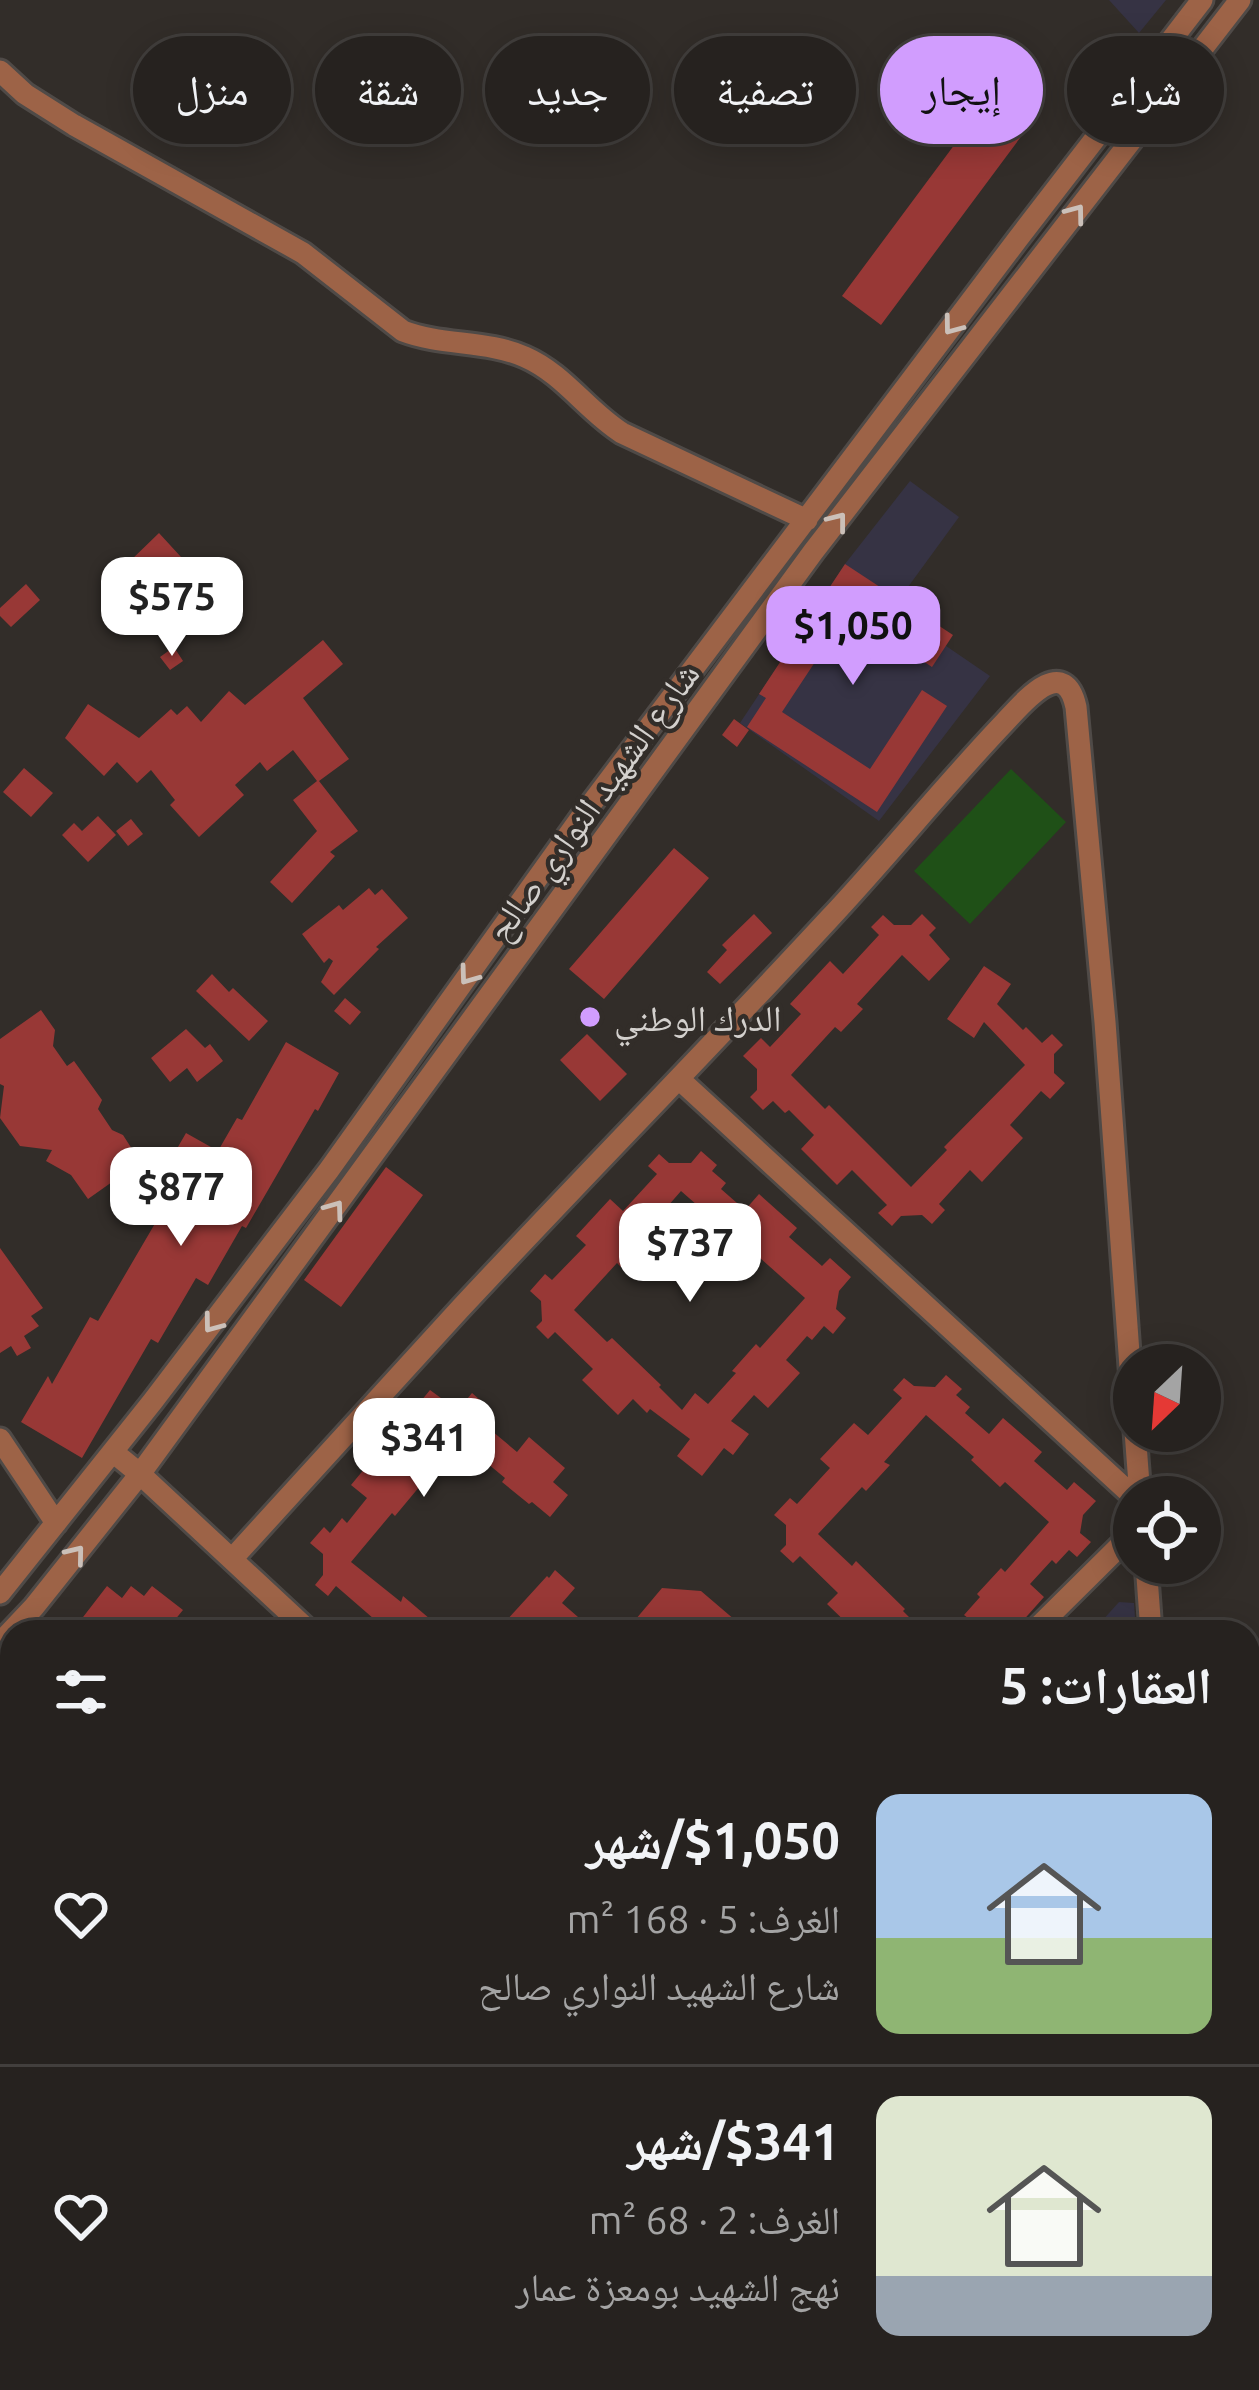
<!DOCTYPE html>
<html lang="ar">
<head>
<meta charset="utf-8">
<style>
	body { margin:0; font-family:Ubuntu,"Noto Naskh Arabic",sans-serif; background:#2e2a28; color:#f1f3f6; direction:rtl; height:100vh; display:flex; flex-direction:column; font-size:45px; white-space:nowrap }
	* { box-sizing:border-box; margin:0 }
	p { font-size:39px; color:#a4a4a4 }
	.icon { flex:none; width:66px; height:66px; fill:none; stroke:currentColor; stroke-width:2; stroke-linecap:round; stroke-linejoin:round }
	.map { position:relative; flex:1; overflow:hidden; direction:ltr }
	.sheet { position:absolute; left:0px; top:1620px; width:1260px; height:771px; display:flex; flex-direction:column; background:#26221f; border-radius:36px 36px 0 0; box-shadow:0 6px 30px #0003,0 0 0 3px #423f3d; direction:rtl }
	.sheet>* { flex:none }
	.banner { position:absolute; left:36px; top:36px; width:1188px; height:108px; direction:rtl; display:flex; gap:24px }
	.needle { width:78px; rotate:205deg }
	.buttons { position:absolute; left:1113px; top:1344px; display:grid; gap:24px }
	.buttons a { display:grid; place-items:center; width:108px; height:108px; border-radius:50%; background:#26221f; box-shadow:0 6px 30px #0003,0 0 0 3px #423f3d; font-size:60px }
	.price { position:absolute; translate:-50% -102px; padding:0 27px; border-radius:24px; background:#fff; color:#222; font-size:39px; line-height:78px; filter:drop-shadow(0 3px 6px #0008) }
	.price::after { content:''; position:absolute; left:50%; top:72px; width:36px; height:27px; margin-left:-18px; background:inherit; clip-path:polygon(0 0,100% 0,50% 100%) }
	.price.selected { background:#d19dfe; color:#111 }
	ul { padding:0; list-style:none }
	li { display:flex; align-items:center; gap:36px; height:300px; padding:0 48px }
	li+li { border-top:3px solid #423f3d }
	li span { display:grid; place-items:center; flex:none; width:336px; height:240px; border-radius:24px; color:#555 }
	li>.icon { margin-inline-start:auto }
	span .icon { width:144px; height:144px; fill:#fffc; stroke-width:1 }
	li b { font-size:51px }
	h2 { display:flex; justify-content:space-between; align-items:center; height:144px; padding:0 48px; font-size:51px }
	.pill { padding:0 42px; border-radius:54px; background:#26221f; box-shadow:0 6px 30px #0003,0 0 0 3px #423f3d; font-size:42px; line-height:108px }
	.pill.selected { background:#d19dfe; color:#111 }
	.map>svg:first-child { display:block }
	.education { fill:#363344 }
	.green { fill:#1f5017 }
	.building { fill:#983836; fill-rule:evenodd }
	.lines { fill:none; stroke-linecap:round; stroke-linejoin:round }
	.minor-casing { stroke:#4f4a47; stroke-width:27 }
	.minor { stroke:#9d6347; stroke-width:21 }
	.oneway { stroke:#cbc0b9 }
	.poi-dot { fill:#d19dfe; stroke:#322d29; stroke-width:4.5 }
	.labels { text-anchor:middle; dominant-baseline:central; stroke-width:9; stroke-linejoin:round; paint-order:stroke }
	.street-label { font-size:36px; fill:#d3d0cd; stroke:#322d29 }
	.poi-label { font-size:36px; fill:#d3d0cd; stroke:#322d29; text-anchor:start }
</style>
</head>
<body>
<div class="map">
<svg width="1259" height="2390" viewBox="0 0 1259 2390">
	<rect width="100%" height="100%" fill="#322d29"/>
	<path class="education" d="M 1109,0 L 1166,0 L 1139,33 Z
		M 910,481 L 959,517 L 892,609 L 990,676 L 879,821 L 740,723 L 845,564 Z
		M 1119,1602 L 1134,1603 L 1136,1632 L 1092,1632 Z"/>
	<path class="green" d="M 1011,769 L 1066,822 L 970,924 L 914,871 Z"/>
	<path class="building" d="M 1004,78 L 1043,107 L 881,325 L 842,296 Z
		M 159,533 L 181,557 L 164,575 L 148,560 L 133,591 L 118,584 L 128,563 Z
		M 845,564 L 953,635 L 932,667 L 848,612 L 782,712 L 870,769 L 922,690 L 947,706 L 877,812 L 747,727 L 766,698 L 759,694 Z
		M 26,584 L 40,600 L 11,627 L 0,616 L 0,608 Z
		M 323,640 L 343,664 L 303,698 L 349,759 L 319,781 L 358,831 L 330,852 L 335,856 L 292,903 L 270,882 L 317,831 L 293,800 L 317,781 L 293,750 L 267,771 L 260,762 L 235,785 L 244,795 L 199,837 L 170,805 L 175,800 L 151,770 L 137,783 L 117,762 L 104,776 L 65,738 L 88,704 L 139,738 L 171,709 L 177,715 L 187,706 L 201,722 L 229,691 L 245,705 Z
		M 174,647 L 183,661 L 170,670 L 160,657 Z
		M 734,719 L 749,730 L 737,747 L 722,735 Z
		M 24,768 L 53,793 L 31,817 L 3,792 Z
		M 98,816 L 116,835 L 88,862 L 62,835 L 74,823 L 82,831 Z
		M 131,819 L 143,834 L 128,846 L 116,831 Z
		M 674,848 L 709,878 L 604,999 L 569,969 Z
		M 369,888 L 375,895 L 382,889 L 408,918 L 376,947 L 379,949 L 334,995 L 321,982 L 333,961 L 329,958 L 324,963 L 302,934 L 339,905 L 343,910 Z
		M 754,914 L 772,933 L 720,984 L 707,972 L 727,950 L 722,945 Z
		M 922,914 L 936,928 L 929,935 L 950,959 L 929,981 L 902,955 L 857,1004 L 863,1009 L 841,1032 L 835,1027 L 791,1075 L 825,1109 L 829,1105 L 911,1187 L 947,1150 L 944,1147 L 1025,1065 L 984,1022 L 974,1038 L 947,1019 L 984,966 L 1011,984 L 997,1004 L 1023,1030 L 1026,1027 L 1042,1043 L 1052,1034 L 1063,1045 L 1054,1054 L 1054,1073 L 1065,1083 L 1050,1099 L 1041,1091 L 1010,1125 L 1023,1138 L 982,1182 L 970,1170 L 939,1204 L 945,1210 L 932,1224 L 922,1215 L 901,1216 L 892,1226 L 878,1213 L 887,1205 L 852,1170 L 837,1185 L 801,1149 L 814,1135 L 789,1110 L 785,1113 L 773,1101 L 763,1110 L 750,1097 L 757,1090 L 757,1069 L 743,1056 L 761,1038 L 770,1047 L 801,1014 L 790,1004 L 830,961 L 843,974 L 879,935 L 871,927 L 883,915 L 894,925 L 911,925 Z
		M 212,974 L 229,992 L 233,988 L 268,1021 L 249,1041 L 196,991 Z
		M 345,998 L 361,1012 L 350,1025 L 334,1011 Z
		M 41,1010 L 55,1030 L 53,1046 L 67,1066 L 74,1061 L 102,1100 L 98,1109 L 112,1130 L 123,1135 L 132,1149 L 129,1170 L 88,1199 L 71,1175 L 46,1161 L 52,1150 L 20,1146 L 0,1118 L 4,1086 L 0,1084 L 0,1039 Z
		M 186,1029 L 205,1048 L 210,1044 L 223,1061 L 197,1082 L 187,1068 L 170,1082 L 151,1058 Z
		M 587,1034 L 627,1074 L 600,1101 L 560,1060 Z
		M 286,1042 L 339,1073 L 318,1111 L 315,1109 L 246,1228 L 242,1226 L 208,1285 L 196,1278 L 158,1343 L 151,1339 L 82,1458 L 21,1422 L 48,1376 L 52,1384 L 90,1317 L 98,1321 L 167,1203 L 181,1211 L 201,1176 L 171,1159 L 186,1133 L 218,1151 L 237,1118 L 242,1120 Z
		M 701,1151 L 717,1165 L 712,1171 L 726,1183 L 721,1189 L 745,1210 L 759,1194 L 797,1228 L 789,1237 L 822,1266 L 830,1258 L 851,1277 L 839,1291 L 836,1309 L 846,1318 L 833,1334 L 824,1326 L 812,1340 L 807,1336 L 786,1360 L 800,1373 L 768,1408 L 754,1395 L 731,1421 L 749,1434 L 733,1455 L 724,1448 L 702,1476 L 677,1456 L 690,1439 L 650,1409 L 647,1413 L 633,1399 L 618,1415 L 582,1380 L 593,1369 L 555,1332 L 548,1339 L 536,1327 L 542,1321 L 541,1301 L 530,1291 L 545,1274 L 552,1280 L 586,1245 L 576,1236 L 610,1199 L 623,1211 L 657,1174 L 648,1166 L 659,1154 L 669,1163 L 691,1163 ZM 681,1191 L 729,1233 L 726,1237 L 755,1263 L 760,1258 L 805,1298 L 760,1348 L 756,1344 L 732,1371 L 736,1373 L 708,1404 L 695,1393 L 682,1410 L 659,1387 L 661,1385 L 612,1338 L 607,1342 L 574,1310 L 617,1263 L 621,1267 L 645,1241 L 640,1238 Z
		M 386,1167 L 423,1195 L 341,1307 L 304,1280 Z
		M 0,1248 L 43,1308 L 31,1316 L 39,1326 L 24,1336 L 31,1348 L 17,1356 L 11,1346 L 0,1353 Z
		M 946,1375 L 962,1389 L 956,1395 L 970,1407 L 965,1413 L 989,1434 L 1003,1418 L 1042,1452 L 1034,1461 L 1067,1490 L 1074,1482 L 1096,1501 L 1083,1515 L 1080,1533 L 1091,1542 L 1077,1557 L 1069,1550 L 1056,1564 L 1052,1560 L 1030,1584 L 1044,1597 L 1013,1632 L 955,1632 L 968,1618 L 964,1615 L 980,1597 L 977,1594 L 1001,1568 L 1005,1572 L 1049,1522 L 1005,1482 L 1000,1487 L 971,1460 L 974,1457 L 926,1415 L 884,1462 L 890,1465 L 866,1491 L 862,1487 L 818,1534 L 852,1566 L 856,1561 L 905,1609 L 903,1611 L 910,1618 L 896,1632 L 887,1632 L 878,1623 L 869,1632 L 856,1632 L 827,1604 L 838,1593 L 800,1556 L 793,1563 L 780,1551 L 786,1545 L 786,1525 L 774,1515 L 790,1498 L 797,1504 L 830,1468 L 820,1459 L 854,1423 L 868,1435 L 902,1398 L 893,1390 L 904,1378 L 914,1386 L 935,1387 Z
		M 430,1390 L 445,1401 L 463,1404 L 472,1393 L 487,1406 L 481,1415 L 495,1427 L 492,1431 L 517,1452 L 529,1437 L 565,1468 L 553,1482 L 568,1495 L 550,1517 L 532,1502 L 529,1504 L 502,1482 L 505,1478 L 453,1435 L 415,1481 L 420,1486 L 395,1516 L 392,1513 L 351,1562 L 401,1602 L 403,1596 L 430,1619 L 426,1623 L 436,1632 L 363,1632 L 374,1619 L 336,1586 L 328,1596 L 315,1585 L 323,1575 L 323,1554 L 310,1543 L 324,1527 L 330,1533 L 342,1518 L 347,1523 L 367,1498 L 351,1485 L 384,1445 L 393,1453 L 421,1419 L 412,1412 Z
		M 555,1570 L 575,1588 L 562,1603 L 578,1617 L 564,1632 L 496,1632 L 547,1576 L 549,1578 Z
		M 107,1586 L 122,1598 L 131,1586 L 144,1596 L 152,1586 L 183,1610 L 165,1632 L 94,1632 L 80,1621 Z
		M 662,1588 L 701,1591 L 749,1632 L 625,1632 Z"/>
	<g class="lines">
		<g class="minor-casing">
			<path id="minor" d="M 0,71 L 25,94 L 74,125 L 303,253 L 403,331 C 442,346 487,340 525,357 C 564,374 587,411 622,433 L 807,520
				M 679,1079 L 1134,1497
				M 1135,1431 L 1140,1497
				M 0,1439 L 56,1523
				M 113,1452 L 140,1474 L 310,1632
				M 232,1559 C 308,1476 383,1393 459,1310 C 581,1179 707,1051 829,919 C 889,855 944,786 1005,722 C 1022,704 1064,652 1076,707 L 1105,1022 L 1134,1422
				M 1146,1563 L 1151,1632
				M 0,1593 L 153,1401 L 329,1170 L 582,816 L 1017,240 L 1202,0
				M 1033,1632 L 1134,1532
				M 0,1643 L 34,1607 L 140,1474 L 813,552 L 1240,0
				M 1248,1777 L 1259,1765
				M 1248,1800 L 1259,1801
				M 1248,1972 L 1259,1960
				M 654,2379 L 665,2390
				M 307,2390 L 317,2379
				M 690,2390 L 699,2379
				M 850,2390 L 860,2379"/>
		</g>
		<use href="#minor" class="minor"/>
	</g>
	<defs><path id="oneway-chevron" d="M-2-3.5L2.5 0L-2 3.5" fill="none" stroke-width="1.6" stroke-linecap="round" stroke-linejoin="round" transform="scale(3)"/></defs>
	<g class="oneway">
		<use href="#oneway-chevron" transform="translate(1076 213) rotate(-53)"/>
		<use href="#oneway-chevron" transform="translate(952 326) rotate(127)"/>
		<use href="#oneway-chevron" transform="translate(838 521) rotate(-52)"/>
		<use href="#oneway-chevron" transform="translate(468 976) rotate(126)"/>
		<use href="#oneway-chevron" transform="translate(335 1209) rotate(-54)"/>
		<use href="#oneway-chevron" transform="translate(212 1324) rotate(127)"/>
		<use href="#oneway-chevron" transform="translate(76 1554) rotate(-51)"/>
	</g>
	<circle class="poi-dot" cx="590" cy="1017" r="12"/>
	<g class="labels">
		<g class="street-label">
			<text transform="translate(592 801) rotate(-54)">شارع الشهيد النواري صالح</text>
		</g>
		<g class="poi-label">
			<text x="614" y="1017">الدرك الوطني</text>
		</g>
	</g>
</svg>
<div class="buttons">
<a><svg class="needle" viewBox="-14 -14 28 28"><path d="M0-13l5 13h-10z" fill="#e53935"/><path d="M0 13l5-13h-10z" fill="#a4a4a4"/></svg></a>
<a><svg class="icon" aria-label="locate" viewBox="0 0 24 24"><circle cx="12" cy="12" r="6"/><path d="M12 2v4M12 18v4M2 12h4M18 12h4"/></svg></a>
</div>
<b class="price" style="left:172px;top:659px">$575</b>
<b class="price selected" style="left:853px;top:688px">$1,050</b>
<b class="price" style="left:181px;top:1249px">$877</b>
<b class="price" style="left:690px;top:1305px">$737</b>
<b class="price" style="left:424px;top:1500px">$341</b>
<div class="banner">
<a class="pill">شراء</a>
<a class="pill selected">إيجار</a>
<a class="pill">تصفية</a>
<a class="pill">جديد</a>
<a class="pill">شقة</a>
<a class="pill">منزل</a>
</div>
<section class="sheet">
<h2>العقارات: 5<svg class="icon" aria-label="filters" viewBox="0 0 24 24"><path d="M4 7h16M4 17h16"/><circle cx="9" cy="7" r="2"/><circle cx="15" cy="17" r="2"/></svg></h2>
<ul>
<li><span style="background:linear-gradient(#a9c7e8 60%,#8fb573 0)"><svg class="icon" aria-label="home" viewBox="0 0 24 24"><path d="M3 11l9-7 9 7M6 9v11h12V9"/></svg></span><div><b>$1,050/شهر</b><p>الغرف: 5 · 168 m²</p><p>شارع الشهيد النواري صالح</p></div><svg class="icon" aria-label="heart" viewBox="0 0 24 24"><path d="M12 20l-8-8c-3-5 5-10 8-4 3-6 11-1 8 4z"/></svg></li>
<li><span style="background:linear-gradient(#dfe7d0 75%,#9aa5b1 0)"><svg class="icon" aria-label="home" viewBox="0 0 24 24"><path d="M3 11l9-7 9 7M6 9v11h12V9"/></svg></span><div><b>$341/شهر</b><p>الغرف: 2 · 68 m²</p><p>نهج الشهيد بومعزة عمار</p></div><svg class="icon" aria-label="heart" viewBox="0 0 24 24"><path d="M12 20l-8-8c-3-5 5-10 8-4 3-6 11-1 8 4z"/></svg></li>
</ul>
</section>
</div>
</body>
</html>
